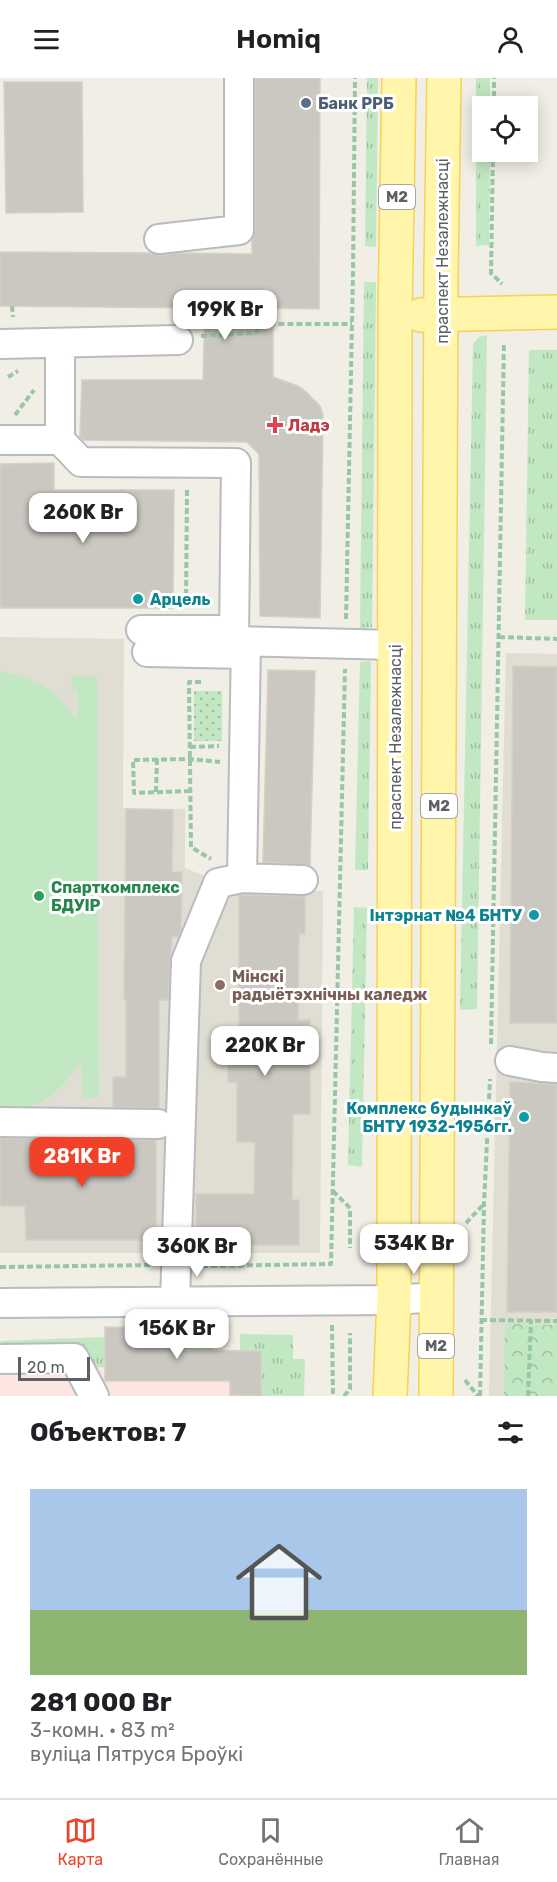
<!DOCTYPE html>
<html lang="ru">
<head>
<meta charset="utf-8">
<style>
	body { margin:0; font-family:Rubik,sans-serif; background:#f2f2f2; color:#202124; height:100vh; display:flex; flex-direction:column; font-size:22px; white-space:nowrap }
	* { box-sizing:border-box; margin:0 }
	p { font-size:20px; color:#757577 }
	.icon { flex:none; width:33px; height:33px; fill:none; stroke:currentColor; stroke-width:2; stroke-linecap:round; stroke-linejoin:round }
	.map { position:relative; height:1318px; overflow:hidden }
	.details { display:flex; flex-direction:column; background:#fff; flex:1 }
	.details>* { flex:none }
	.controls { position:absolute; left:472px; top:18px; display:grid; gap:12px }
	.controls a { display:grid; place-items:center; width:66px; height:66px; border-radius:0px; background:#fff; box-shadow:0 3px 15px #0003; font-size:30px }
	.scale { position:absolute; left:18px; bottom:15px; width:72px; box-sizing:border-box; padding-left:6px; border:3px solid #5d6166; border-top:0; font-size:16px; line-height:21px; white-space:nowrap; color:#5d6166; -webkit-text-stroke:4px #fff; paint-order:stroke }
	.price { position:absolute; translate:-50% -51px; padding:0 14px; border-radius:12px; background:#fff; color:#222; font-size:20px; line-height:39px; filter:drop-shadow(0 2px 3px #0008) }
	.price::after { content:''; position:absolute; left:50%; top:36px; width:18px; height:14px; margin-left:-9px; background:inherit; clip-path:polygon(0 0,100% 0,50% 100%) }
	.price.current { background:#f24129; color:#fff }
	ul { padding:0; list-style:none }
	li { display:grid; align-content:center; gap:12px; height:318px; padding:0 30px }
	li+li { border-top:2px solid #e0e0e0 }
	li span { display:grid; place-items:center; height:186px; border-radius:0px; color:#555 }
	li>.icon { margin-inline-start:auto }
	span .icon { width:108px; height:108px; fill:#fffc; stroke-width:1 }
	li b { font-size:26px }
	h2 { display:flex; justify-content:space-between; align-items:center; height:72px; padding:0 30px; font-size:26px }
	header { display:flex; justify-content:space-between; align-items:center; height:78px; padding:0 30px; background:#fff; font-size:27px; font-weight:600 }
	.tab-bar { display:flex; justify-content:space-around; align-items:center; height:84px; border-top:2px solid #e0e0e0; background:#fff; font-size:16px; color:#757577 }
	.tab-bar a { display:grid; justify-items:center; gap:3px }
	.tab-bar .current { color:#f24129 }
	.map>svg:first-child { display:block }
	.education { fill:#e0ddd3 }
	.medical { fill:#fde5e1 }
	.grass { fill:url(#grass-tufts) }
	.forest { fill:url(#forest-crowns) }
	.park { fill:url(#park-dots) }
	.pitch { fill:#c1e8c2 }
	.building { fill:#cbc8c2; stroke:#d5d0c3; stroke-width:1.5 }
	.lines { fill:none; stroke-linecap:round; stroke-linejoin:round }
	.minor-casing { stroke:#b8bbbf; stroke-width:32 }
	.major-casing { stroke:#f8d156; stroke-width:36 }
	.path { stroke:#98c7a8; stroke-width:4; stroke-dasharray:6 3; stroke-linecap:butt }
	.minor { stroke:#fff; stroke-width:28 }
	.major { stroke:#fff5ab; stroke-width:33 }
	.service-dot { fill:#5c6f8a; stroke:#fff; stroke-width:2 }
	.health-dot { fill:#e0444e; stroke:#fff; stroke-width:2 }
	.culture-dot { fill:#0f9aa8; stroke:#fff; stroke-width:2 }
	.leisure-dot { fill:#2e9e5b; stroke:#fff; stroke-width:2 }
	.education-dot { fill:#8d6e63; stroke:#fff; stroke-width:2 }
	.labels { text-anchor:middle; dominant-baseline:central; stroke-width:6; stroke-linejoin:round; paint-order:stroke }
	.shield { fill:#fff; stroke:#8e9094; stroke-width:1.5 }
	.shield-label { font-size:15px; font-weight:bold; fill:#5d6166 }
	.service-label { font-size:16px; font-weight:bold; fill:#4e5e75; stroke:#fff; text-anchor:start }
	.street-label { font-size:16px; fill:#5d6166; stroke:#fff }
	.health-label { font-size:16px; font-weight:bold; fill:#be3a42; stroke:#fff; text-anchor:start }
	.culture-label { font-size:16px; font-weight:bold; fill:#0d838f; stroke:#fff; text-anchor:end }
	.leisure-label { font-size:16px; font-weight:bold; fill:#27864d; stroke:#fff; text-anchor:start }
	.education-label { font-size:16px; font-weight:bold; fill:#785e54; stroke:#fff; text-anchor:start }
</style>
</head>
<body>
<header><svg class="icon" aria-label="menu" viewBox="0 0 24 24"><path d="M4 6h16M4 12h16M4 18h16"/></svg>Homiq<svg class="icon" aria-label="person" viewBox="0 0 24 24"><circle cx="12" cy="8" r="4"/><path d="M4 21q1-7 8-7t8 7"/></svg></header>
<div class="map">
<svg width="557" height="1318" viewBox="0 0 557 1318">
	<defs>
		<pattern id="grass-tufts" width="24" height="20" patternUnits="userSpaceOnUse" patternTransform="scale(1.5)"><rect width="24" height="20" fill="#c1e8c2"/><path d="M3 7l-1-3M5 7V3M7 7l1-3M15 17l-1-3M17 17v-4M19 17l1-3" fill="none" stroke="#a0bfa1"/></pattern>
		<pattern id="forest-crowns" width="20" height="18" patternUnits="userSpaceOnUse" patternTransform="scale(1.5)"><rect width="20" height="18" fill="#c1e8c2"/><path d="M2 6a3 3 0 1 1 6 0M12 15a3 3 0 1 1 6 0" fill="none" stroke="#a0bfa1"/></pattern>
		<pattern id="park-dots" width="8" height="8" patternUnits="userSpaceOnUse" patternTransform="scale(1.5)"><rect width="8" height="8" fill="#c1e8c2"/><path d="M2 2h.1M6 6h.1" fill="none" stroke="#a0bfa1" stroke-width="1.8" stroke-linecap="round"/></pattern>
	</defs>
	<rect width="100%" height="100%" fill="#f0eee5"/>
	<path class="education" d="M 0,559 L 124,561 L 123,730 L 185,731 L 185,790 L 240,812 L 323,813 L 320,1175 L 0,1175 Z
		M 506,575 L 557,576 L 557,1318 L 489,1318 Z"/>
	<path class="medical" d="M 104,1289 L 105,1303 L 230,1303 L 230,1317 L 266,1318 L 0,1318 L 0,1292 Z"/>
	<path class="grass" d="M 367,0 L 378,0 L 376,169 L 365,168 Z
		M 476,0 L 490,0 L 490,28 L 483,28 L 483,74 L 490,74 L 489,167 L 476,168 Z
		M 364,204 L 376,204 L 372,549 L 360,550 Z
		M 487,257 L 477,931 L 460,932 L 473,266 L 479,259 Z
		M 529,272 L 557,272 L 557,542 L 525,542 Z
		M 371,583 L 368,792 L 355,792 L 360,584 Z
		M 354,829 L 367,830 L 362,1089 L 348,1087 Z
		M 183,1256 L 213,1256 L 213,1272 L 183,1272 Z
		M 240,1256 L 293,1257 L 293,1281 L 305,1281 L 304,1318 L 261,1318 L 261,1273 L 240,1272 Z
		M 105,1259 L 104,1289 L 0,1292 L 0,1263 Z"/>
	<path class="forest" d="M 505,1246 L 557,1247 L 557,1318 L 504,1318 Z"/>
	<path class="park" d="M 194,613 L 222,613 L 222,663 L 194,663 Z"/>
	<path class="pitch" d="M 0,593 C 20,597 45,605 60,620 C 66,627 71,636 77,643 L 78,612 L 71,612 L 72,598 L 97,598 L 99,1020 L 83,1020 L 81,981 C 62,1015 39,1032 0,1036 Z"/>
	<path class="building" d="M 255,0 L 320,0 L 319,231 L 273,230 L 273,299 L 298,308 L 304,312 L 320,328 L 323,337 L 320,540 L 260,538 L 259,376 L 247,364 L 83,362 L 80,359 L 82,302 L 203,302 L 205,230 L 0,228 L 0,174 L 151,175 L 160,177 L 178,175 L 252,176 L 252,162 L 255,152 Z
		M 4,4 L 82,4 L 83,134 L 6,135 Z
		M 54,385 L 54,412 L 174,412 L 173,530 L 0,530 L 0,386 Z
		M 513,588 L 557,589 L 557,945 L 510,945 Z
		M 268,592 L 315,593 L 310,787 L 263,784 Z
		M 126,731 L 173,732 L 172,794 L 182,794 L 181,852 L 178,859 L 172,859 L 168,922 L 159,922 L 159,1030 L 113,1029 L 113,999 L 126,999 L 126,921 L 124,921 Z
		M 239,817 L 305,818 L 305,856 L 299,856 L 298,942 L 310,942 L 310,1036 L 293,1036 L 292,1122 L 299,1122 L 299,1167 L 196,1167 L 196,1116 L 254,1116 L 255,1064 L 237,1064 L 237,1004 L 228,1004 L 228,973 L 239,973 Z
		M 510,1004 L 557,1006 L 557,1234 L 507,1234 Z
		M 0,1060 L 156,1062 L 156,1162 L 26,1162 L 25,1128 L 0,1128 Z
		M 105,1249 L 183,1250 L 183,1272 L 261,1273 L 261,1318 L 230,1317 L 230,1303 L 105,1303 Z"/>
	<g class="lines">
		<g class="minor-casing">
			<path id="minor" d="M 159,161 L 239,152 L 239,0
				M 60,265 L 60,362 L 81,384 L 236,385 L 234,563 L 395,567
				M 0,266 L 178,262
				M 0,362 L 60,362
				M 141,552 L 234,552
				M 246,563 L 242,800 L 303,802
				M 147,574 L 246,576
				M 510,983 L 542,989 L 557,990
				M 0,1044 L 158,1046
				M 175,1223 L 186,883 L 218,805 L 242,800
				M 0,1225 L 394,1222 L 437,1219
				M 0,1281 L 74,1280 L 94,1318"/>
		</g>
		<g class="major-casing">
			<path id="major" d="M 421,237 L 557,234
				M 390,1318 L 394,1222 L 395,238 L 399,0
				M 436,1318 L 441,195 L 444,0"/>
		</g>
		<path class="path" d="M 494,28 L 494,0
			M 493,74 L 491,195 L 502,206
			M 12,228 L 13,239
			M 201,258 L 255,255 L 265,246 L 352,246
			M 8,299 L 18,293
			M 15,337 L 34,312
			M 186,526 L 187,411
			M 346,541 L 353,195 L 355,0
			M 499,559 L 557,561
			M 201,604 L 189,604 L 191,769 L 211,781
			M 190,669 L 219,668
			M 190,713 L 134,715 L 133,682 L 190,681 L 220,684
			M 156,714 L 157,681
			M 491,966 L 504,264
			M 466,1052 L 489,1052
			M 333,1113 L 350,1130 L 350,1170
			M 466,1145 L 484,1126
			M 202,1188 L 331,1186 L 345,591
			M 0,1189 L 152,1187
			M 481,1242 L 557,1243
			M 332,1247 L 333,1318
			M 465,1302 L 478,1318
			M 344,1318 L 350,1311 L 350,1255
			M 480,1318 L 484,1126 L 490,1001
			M 528,1318 L 531,1242"/>
		<use href="#minor" class="minor"/>
		<use href="#major" class="major"/>
	</g>
	<circle class="service-dot" cx="306" cy="25" r="6"/>
	<path class="health-dot" d="M272 338h6v6h6v6h-6v6h-6v-6h-6v-6h6z"/>
	<g class="culture-dot">
		<circle cx="138" cy="521" r="6"/>
		<circle cx="534" cy="837" r="6"/>
		<circle cx="524" cy="1039" r="6"/>
	</g>
	<circle class="leisure-dot" cx="39" cy="818" r="6"/>
	<circle class="education-dot" cx="220" cy="907" r="6"/>
	<g class="labels">
		<g class="shield">
			<rect x="379" y="107" width="36" height="24" rx="4.5"/>
			<rect x="421" y="716" width="36" height="24" rx="4.5"/>
			<rect x="418" y="1256" width="36" height="24" rx="4.5"/>
		</g>
		<g class="shield-label">
			<text x="397" y="119">М2</text>
			<text x="439" y="728">М2</text>
			<text x="436" y="1268">М2</text>
		</g>
		<g class="service-label">
			<text x="318" y="25">Банк РРБ</text>
		</g>
		<g class="street-label">
			<text transform="translate(442 173) rotate(-90)">праспект Незалежнасці</text>
			<text transform="translate(395 659) rotate(-90)">праспект Незалежнасці</text>
		</g>
		<g class="health-label">
			<text x="288" y="347">Ладэ</text>
		</g>
		<g class="culture-label">
			<text x="150" y="521" text-anchor="start">Арцель</text>
			<text x="522" y="837">Інтэрнат №4 БНТУ</text>
			<text x="512" y="1030">Комплекс будынкаў<tspan x="512" dy="18">БНТУ 1932-1956гг.</tspan></text>
		</g>
		<g class="leisure-label">
			<text x="51" y="809">Спарткомплекс<tspan x="51" dy="18">БДУІР</tspan></text>
		</g>
		<g class="education-label">
			<text x="232" y="898">Мінскі<tspan x="232" dy="18">радыётэхнічны каледж</tspan></text>
		</g>
	</g>
</svg>
<div class="controls">
<a><svg class="icon" aria-label="locate" viewBox="0 0 24 24"><circle cx="12" cy="12" r="6"/><path d="M12 2v4M12 18v4M2 12h4M18 12h4"/></svg></a>
</div>
<div class="scale">20 m</div>
<b class="price" style="left:225px;top:263px">199K Br</b>
<b class="price" style="left:83px;top:466px">260K Br</b>
<b class="price" style="left:265px;top:999px">220K Br</b>
<b class="price current" style="left:82px;top:1110px">281K Br</b>
<b class="price" style="left:414px;top:1197px">534K Br</b>
<b class="price" style="left:197px;top:1200px">360K Br</b>
<b class="price" style="left:177px;top:1282px">156K Br</b>
</div>
<section class="details">
<h2>Объектов: 7<svg class="icon" aria-label="filters" viewBox="0 0 24 24"><path d="M4 7h16M4 17h16"/><circle cx="9" cy="7" r="2"/><circle cx="15" cy="17" r="2"/></svg></h2>
<ul>
<li><span style="background:linear-gradient(#a9c7e8 65%,#8fb573 0)"><svg class="icon" aria-label="home" viewBox="0 0 24 24"><path d="M3 11l9-7 9 7M6 9v11h12V9"/></svg></span><div><b>281 000 Br</b><p>3-комн. · 83 m²</p><p>вуліца Пятруся Броўкі</p></div></li>
</ul>
</section>
<nav class="tab-bar">
<a class="current"><svg class="icon" aria-label="map" viewBox="0 0 24 24"><path d="M3 6l6-2 6 2 6-2v14l-6 2-6-2-6 2zM9 4v14M15 6v14"/></svg>Карта</a>
<a><svg class="icon" aria-label="saved" viewBox="0 0 24 24"><path d="M7 4h10v16l-5-4-5 4z"/></svg>Сохранённые</a>
<a><svg class="icon" aria-label="home" viewBox="0 0 24 24"><path d="M3 11l9-7 9 7M6 9v11h12V9"/></svg>Главная</a>
</nav>
</body>
</html>
